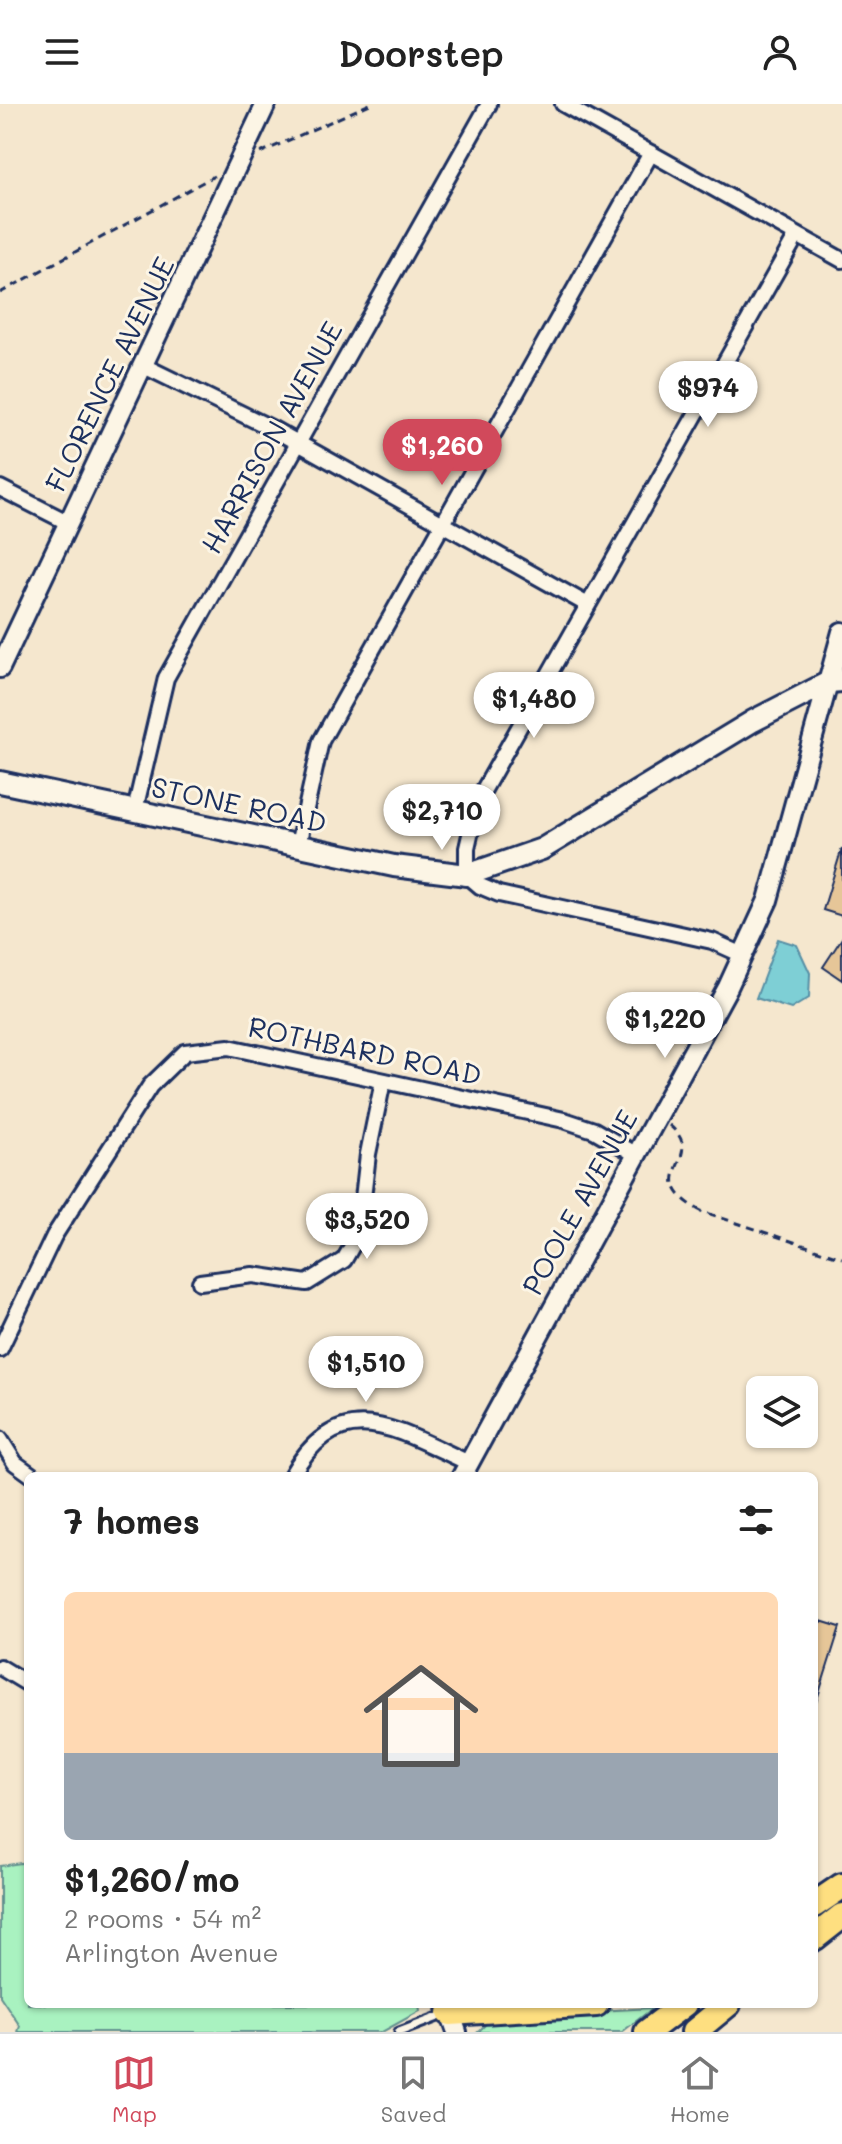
<!DOCTYPE html>
<html lang="en">
<head>
<meta charset="utf-8">
<style>
	body { margin:0; font-family:Mali,sans-serif; background:#f6f6f6; color:#222; height:100vh; display:flex; flex-direction:column; font-size:30px; white-space:nowrap }
	* { box-sizing:border-box; margin:0 }
	p { font-size:26px; color:#767676 }
	.icon { flex:none; width:44px; height:44px; fill:none; stroke:currentColor; stroke-width:2; stroke-linecap:round; stroke-linejoin:round }
	.map { position:relative; flex:1; overflow:hidden }
	.side { position:absolute; left:24px; top:1368px; width:794px; height:536px; display:flex; flex-direction:column; background:#fff; border-radius:12px; box-shadow:0 2px 6px #0004 }
	.side>* { flex:none }
	.controls { position:absolute; left:746px; top:1272px; display:grid; gap:16px }
	.controls a { display:grid; place-items:center; width:72px; height:72px; border-radius:12px; background:#fff; box-shadow:0 2px 6px #0004; font-size:40px }
	.price { position:absolute; translate:-50% -68px; padding:0 18px; border-radius:28px; background:#fff; color:#222; font-size:26px; line-height:52px; filter:drop-shadow(0 2px 4px #0008) }
	.price::after { content:''; position:absolute; left:50%; top:48px; width:24px; height:18px; margin-left:-12px; background:inherit; clip-path:polygon(0 0,100% 0,50% 100%) }
	.price.current { background:#d1495b; color:#fff }
	ul { padding:0; list-style:none }
	li { display:grid; align-content:center; gap:16px; height:424px; padding:0 40px }
	li span { display:grid; place-items:center; height:248px; border-radius:12px; color:#555 }
	li>.icon { margin-inline-start:auto }
	span .icon { width:144px; height:144px; fill:#fffc; stroke-width:1 }
	li b { font-size:34px }
	h2 { display:flex; justify-content:space-between; align-items:center; height:96px; padding:0 40px; font-size:34px }
	header { display:flex; justify-content:space-between; align-items:center; height:104px; padding:0 40px; background:#fff; font-size:36px; font-weight:600 }
	.menu { display:flex; justify-content:space-around; align-items:center; height:112px; border-top:2px solid #e0e0e0; background:#fff; font-size:22px; color:#767676 }
	.menu a { display:grid; justify-items:center; gap:4px }
	.menu .current { color:#d1495b }
	.map>svg:first-child { display:block }
	.green { fill:#a9f2c0; stroke:#62908f; stroke-width:2 }
	.water { fill:#7ecfd5; stroke:#568fa5; stroke-width:2 }
	.building { fill:#e6c698; stroke:#1b2f5e; stroke-width:2 }
	.lines { fill:none; stroke-linecap:round; stroke-linejoin:round }
	.service-casing { stroke:#1b2f5e; stroke-width:13 }
	.minor-casing { stroke:#1b2f5e; stroke-width:20 }
	.tertiary-casing { stroke:#1b2f5e; stroke-width:24 }
	.secondary-casing { stroke:#1b2f5e; stroke-width:26 }
	.trunk-casing { stroke:#1b2f5e; stroke-width:30 }
	.path { stroke:#1b2f5e; stroke-width:3; stroke-dasharray:8 6; stroke-linecap:butt }
	.service { stroke:#fcf5e5; stroke-width:7 }
	.minor { stroke:#fcf5e5; stroke-width:14 }
	.tertiary { stroke:#fcf5e5; stroke-width:18 }
	.secondary { stroke:#fcf5e5; stroke-width:20 }
	.trunk { stroke:#fedf80; stroke-width:24 }
	.labels { text-anchor:middle; dominant-baseline:central; stroke-width:6; stroke-linejoin:round; paint-order:stroke }
	.street-label { font-size:28px; fill:#1b2f5e; stroke:#fcf5e5 }
</style>
</head>
<body>
<header><svg class="icon" aria-label="menu" viewBox="0 0 24 24"><path d="M4 6h16M4 12h16M4 18h16"/></svg>Doorstep<svg class="icon" aria-label="person" viewBox="0 0 24 24"><circle cx="12" cy="8" r="4"/><path d="M4 21q1-7 8-7t8 7"/></svg></header>
<div class="map">
<svg width="842" height="1928" viewBox="0 0 842 1928">
	<rect width="100%" height="100%" fill="#f5e7ce"/>
	<filter id="ink" filterUnits="userSpaceOnUse"><feTurbulence type="fractalNoise" baseFrequency=".0125" numOctaves="2"/><feDisplacementMap in="SourceGraphic" scale="16" xChannelSelector="R" yChannelSelector="G"/><feConvolveMatrix kernelMatrix="1 2 1 2 8 2 1 2 1" color-interpolation-filters="sRGB"/></filter>
	<g filter="url(#ink)">
		<path class="green" d="M 28,1758 L 28,1900 L 419,1900 L 420,1907 L 382,1928 L 18,1928 L 20,1922 L 0,1892 L 0,1762 Z
			M 653,1904 L 622,1928 L 478,1928 L 490,1916 L 501,1912 Z"/>
		<path class="water" d="M 778,835 L 797,841 L 810,869 L 809,894 L 791,905 L 756,894 Z"/>
		<path class="building" d="M 842,744 L 842,812 L 823,806 Z
			M 842,834 L 842,876 L 823,863 Z
			M 814,1515 L 840,1523 L 814,1605 Z"/>
		<g class="lines">
			<g class="service-casing">
				<path id="service" d="M 399,1928 L 446,1910"/>
			</g>
			<g class="minor-casing">
				<path id="minor" d="M 563,0 L 842,156
					M 144,262 L 273,325 L 588,501
					M 0,384 L 69,419
					M 135,706 L 166,574 L 489,0
					M 298,741 L 321,637 L 651,49
					M 743,851 L 712,837 L 499,790 L 480,782 L 467,771 L 467,744 L 478,696 L 797,131
					M 200,1178 L 253,1171 L 307,1179 L 344,1156 L 359,1130 L 368,1050 L 383,977
					M 0,1245 L 54,1132 L 150,982 L 185,948 L 229,943 L 564,1016 L 594,1026 L 637,1051
					M 0,1335 L 15,1359 L 33,1372
					M 291,1372 C 340,1285 398,1327 469,1359
					M 0,1563 L 28,1580"/>
			</g>
			<g class="tertiary-casing">
				<path id="tertiary" d="M 0,564 L 266,0
					M 462,1372 L 728,883 L 768,796 L 842,528
					M 447,1900 L 457,1928"/>
			</g>
			<g class="secondary-casing">
				<path id="secondary" d="M 0,678 L 394,762 L 467,771 L 542,745 L 753,617 L 829,578 L 842,577"/>
			</g>
			<g class="trunk-casing">
				<path id="trunk" d="M 814,1801 L 842,1782
					M 814,1834 L 842,1812
					M 450,1909 L 596,1900
					M 647,1928 L 684,1900
					M 694,1928 L 728,1900"/>
			</g>
			<path class="path" d="M 260,49 L 370,0
				M 0,189 L 214,72
				M 669,1021 C 711,1055 637,1071 701,1107 L 842,1154"/>
			<use href="#service" class="service"/>
			<use href="#minor" class="minor"/>
			<use href="#tertiary" class="tertiary"/>
			<use href="#secondary" class="secondary"/>
			<use href="#trunk" class="trunk"/>
		</g>
	</g>
	<g class="labels">
		<g class="street-label">
			<text transform="translate(109 270) rotate(-64)">FLORENCE AVENUE</text>
			<text transform="translate(271 333) rotate(-61)">HARRISON AVENUE</text>
			<text transform="translate(239 700) rotate(12)">STONE ROAD</text>
			<text transform="translate(365 946) rotate(12)">ROTHBARD ROAD</text>
			<text transform="translate(579 1098) rotate(-61)">POOLE AVENUE</text>
		</g>
	</g>
</svg>
<div class="controls">
<a><svg class="icon" aria-label="layers" viewBox="0 0 24 24"><path d="M12 4l9 5-9 5-9-5zM3 14l9 5 9-5"/></svg></a>
</div>
<b class="price" style="left:708px;top:325px">$974</b>
<b class="price current" style="left:442px;top:383px">$1,260</b>
<b class="price" style="left:534px;top:636px">$1,480</b>
<b class="price" style="left:442px;top:748px">$2,710</b>
<b class="price" style="left:665px;top:956px">$1,220</b>
<b class="price" style="left:367px;top:1157px">$3,520</b>
<b class="price" style="left:366px;top:1300px">$1,510</b>
<section class="side">
<h2>7 homes<svg class="icon" aria-label="filters" viewBox="0 0 24 24"><path d="M4 7h16M4 17h16"/><circle cx="9" cy="7" r="2"/><circle cx="15" cy="17" r="2"/></svg></h2>
<ul>
<li><span style="background:linear-gradient(#ffd9b3 65%,#9aa5b1 0)"><svg class="icon" aria-label="home" viewBox="0 0 24 24"><path d="M3 11l9-7 9 7M6 9v11h12V9"/></svg></span><div><b>$1,260/mo</b><p>2 rooms · 54 m²</p><p>Arlington Avenue</p></div></li>
</ul>
</section>
</div>
<nav class="menu">
<a class="current"><svg class="icon" aria-label="map" viewBox="0 0 24 24"><path d="M3 6l6-2 6 2 6-2v14l-6 2-6-2-6 2zM9 4v14M15 6v14"/></svg>Map</a>
<a><svg class="icon" aria-label="saved" viewBox="0 0 24 24"><path d="M7 4h10v16l-5-4-5 4z"/></svg>Saved</a>
<a><svg class="icon" aria-label="home" viewBox="0 0 24 24"><path d="M3 11l9-7 9 7M6 9v11h12V9"/></svg>Home</a>
</nav>
</body>
</html>
